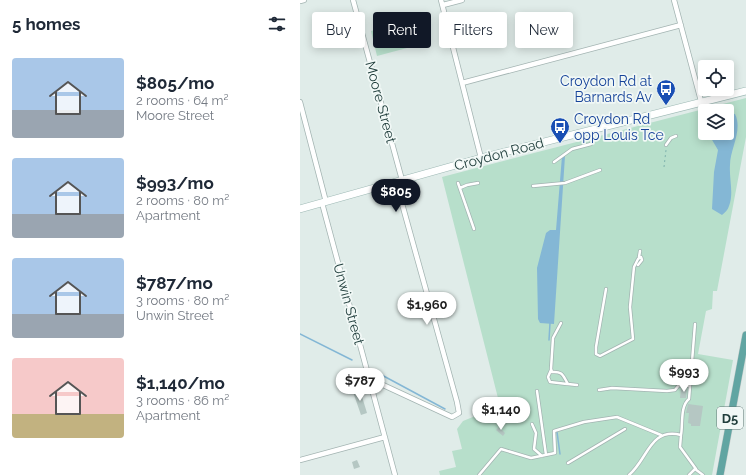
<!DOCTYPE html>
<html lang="en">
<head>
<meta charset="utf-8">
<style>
	body { margin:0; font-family:Raleway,sans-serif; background:#f6f6f7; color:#1f2937; height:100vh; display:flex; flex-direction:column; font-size:15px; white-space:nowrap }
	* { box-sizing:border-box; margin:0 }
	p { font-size:13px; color:#747a83 }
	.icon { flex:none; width:22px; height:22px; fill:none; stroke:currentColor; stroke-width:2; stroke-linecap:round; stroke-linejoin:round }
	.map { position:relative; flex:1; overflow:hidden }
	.sheet { display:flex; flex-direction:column; background:#fff; width:300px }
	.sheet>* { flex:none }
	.top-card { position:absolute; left:12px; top:12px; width:374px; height:36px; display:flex; gap:8px }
	.buttons { position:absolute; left:398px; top:60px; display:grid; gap:8px }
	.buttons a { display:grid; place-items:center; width:36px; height:36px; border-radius:4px; background:#fff; box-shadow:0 2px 10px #0003; font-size:20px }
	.price { position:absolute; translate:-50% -34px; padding:0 9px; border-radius:14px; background:#fff; color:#222; font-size:13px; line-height:26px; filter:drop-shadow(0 1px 2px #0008) }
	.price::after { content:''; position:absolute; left:50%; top:24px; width:12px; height:9px; margin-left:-6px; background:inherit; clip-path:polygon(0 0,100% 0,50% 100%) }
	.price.active { background:#111827; color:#fff }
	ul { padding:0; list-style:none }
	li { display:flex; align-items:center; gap:12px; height:100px; padding:0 12px }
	li span { display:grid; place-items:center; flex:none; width:112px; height:80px; border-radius:4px; color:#555 }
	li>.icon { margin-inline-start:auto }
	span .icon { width:48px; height:48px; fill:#fffc; stroke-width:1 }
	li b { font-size:17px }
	h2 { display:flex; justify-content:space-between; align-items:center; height:48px; padding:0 12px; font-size:17px }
	.tag { padding:0 14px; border-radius:4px; background:#fff; box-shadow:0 2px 10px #0003; font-size:14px; line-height:36px }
	.tag.active { background:#111827; color:#fff }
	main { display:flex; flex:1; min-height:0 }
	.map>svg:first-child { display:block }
	.green { fill:#b7dfcb; fill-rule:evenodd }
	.water { fill:#84b7d5 }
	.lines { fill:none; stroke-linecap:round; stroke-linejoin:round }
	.stream { stroke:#84b7d5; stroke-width:1.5 }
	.building { fill:#b5c7c3 }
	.lane-casing { stroke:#a3b4b2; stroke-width:4 }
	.street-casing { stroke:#a3b4b2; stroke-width:6 }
	.secondary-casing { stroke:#9eb9b5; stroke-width:8 }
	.primary-casing { stroke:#c1c9c8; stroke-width:8 }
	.path { stroke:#7eb2ad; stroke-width:1; stroke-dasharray:2 3; stroke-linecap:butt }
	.lane { stroke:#fff; stroke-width:2.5 }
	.street { stroke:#fff; stroke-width:4.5 }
	.secondary { stroke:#fff; stroke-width:7 }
	.primary { stroke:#61a5a2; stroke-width:7 }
	.labels { text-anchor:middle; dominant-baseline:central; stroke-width:3.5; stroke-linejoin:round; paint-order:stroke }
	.shield { fill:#f1f8f6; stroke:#5f7674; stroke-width:1 }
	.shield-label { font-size:13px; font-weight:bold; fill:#203e3c }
	.transit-label { font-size:14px; fill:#164399; stroke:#f1f8f6; text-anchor:end }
	.street-label { font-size:14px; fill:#203e3c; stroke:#f1f8f6 }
</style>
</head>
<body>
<main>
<section class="sheet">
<h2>5 homes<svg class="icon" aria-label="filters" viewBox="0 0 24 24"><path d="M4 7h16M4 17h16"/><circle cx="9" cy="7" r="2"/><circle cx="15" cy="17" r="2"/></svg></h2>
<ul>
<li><span style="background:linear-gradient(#a9c7e8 65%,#9aa5b1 0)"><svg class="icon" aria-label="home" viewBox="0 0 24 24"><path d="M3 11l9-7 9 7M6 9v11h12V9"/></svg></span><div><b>$805/mo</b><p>2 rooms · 64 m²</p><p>Moore Street</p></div></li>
<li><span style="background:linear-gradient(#a9c7e8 70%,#9aa5b1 0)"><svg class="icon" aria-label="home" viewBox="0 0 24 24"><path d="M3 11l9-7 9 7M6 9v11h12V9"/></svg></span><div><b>$993/mo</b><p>2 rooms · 80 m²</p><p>Apartment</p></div></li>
<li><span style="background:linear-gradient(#a9c7e8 70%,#9aa5b1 0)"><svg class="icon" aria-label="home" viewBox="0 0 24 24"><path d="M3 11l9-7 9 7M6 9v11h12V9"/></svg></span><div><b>$787/mo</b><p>3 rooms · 80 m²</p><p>Unwin Street</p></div></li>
<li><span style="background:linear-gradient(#f6c9c9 70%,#c2b280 0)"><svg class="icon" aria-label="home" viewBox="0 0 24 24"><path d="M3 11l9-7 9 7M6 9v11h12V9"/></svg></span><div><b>$1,140/mo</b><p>3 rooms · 86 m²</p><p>Apartment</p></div></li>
</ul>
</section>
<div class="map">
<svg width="446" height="475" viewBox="0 0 446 475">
	<rect width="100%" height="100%" fill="#e0ece9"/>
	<path class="green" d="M 101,23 L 107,48 L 77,56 L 71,31 Z
		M 446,98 L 446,137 L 417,291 L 413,291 L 412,309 L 406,311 L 398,354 L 433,360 L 412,475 L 140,475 L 139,471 L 156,467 L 152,451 L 162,449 L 157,429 L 163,421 L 200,406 L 142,177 ZM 405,111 L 427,111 L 427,133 L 405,133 Z"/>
	<path class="water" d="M 430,113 L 435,114 C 443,130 430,149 430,165 C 429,179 434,193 429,206 C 428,210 425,212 422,215 L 412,209 L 414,172 L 418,150 L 408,133 L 427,133 L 427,114 Z
		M 262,156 L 265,156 L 254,324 L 240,323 L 238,319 L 237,268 L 246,233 L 250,230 L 256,230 Z"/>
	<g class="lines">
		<path class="stream" d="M 0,334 L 52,360
			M 249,340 L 250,323
			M 78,373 L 145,409
			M 257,432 L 260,454"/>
	</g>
	<path class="building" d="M 381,388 L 387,388 L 386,398 L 380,398 Z
		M 60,390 L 67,413 L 61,415 L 53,392 Z
		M 388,404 L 403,406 L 400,426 L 391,426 L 391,424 L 388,423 L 389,413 L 386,413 Z
		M 199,427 L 205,433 L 203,436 L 196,430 Z
		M 57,460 L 60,467 L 54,469 L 52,462 Z"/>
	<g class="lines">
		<g class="lane-casing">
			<path id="lane" d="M 366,145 L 371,138 L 376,136
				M 254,162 L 272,149 L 291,144
				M 158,183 L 174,229
				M 233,186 L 265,183 L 300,170
				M 160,188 L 167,185 L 178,183
				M 339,257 L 340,251
				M 306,289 L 296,347 L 296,354 L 300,356 L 333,339 L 330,307 L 334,267 L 338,259 L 341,257 L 342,260 L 338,265
				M 261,323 L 253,338 L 251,369 L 252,372 C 263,371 263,376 268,384 L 277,385
				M 251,370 L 248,377 L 250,382 L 267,384
				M 299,390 L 312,388 L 367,391 L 375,390 L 379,385 L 390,386
				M 237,391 L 246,455
				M 232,424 L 236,433 L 234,449 L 242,456
				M 381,435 C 383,425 380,406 389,399 L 395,324
				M 268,463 L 325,429
				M 179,475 L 201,449 L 231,458 L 255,453 L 254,431 L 284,422 L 317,417 L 361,435
				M 329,475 C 348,459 350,427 381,435 L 380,447 L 396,469
				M 389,475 L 395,469 L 403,475"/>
		</g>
		<g class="street-casing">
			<path id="street" d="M 53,0 L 102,180
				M 141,0 L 181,158
				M 374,0 L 401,101
				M 0,1 L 4,0
				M 143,5 L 162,0
				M 162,83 L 381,25
				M 0,102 L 26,202
				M 22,203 L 95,475
				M 68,378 L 152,417 L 159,413 L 157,402 L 96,182
				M 0,460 L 85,437"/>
		</g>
		<g class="secondary-casing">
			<path id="secondary" d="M 0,209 L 181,158 L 446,91"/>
		</g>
		<g class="primary-casing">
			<path id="primary" d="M 420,475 L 446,335"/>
		</g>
		<path class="path" d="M 364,167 L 366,150"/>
		<use href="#lane" class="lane"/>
		<use href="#street" class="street"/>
		<use href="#secondary" class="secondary"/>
		<use href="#primary" class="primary"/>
	</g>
	<defs>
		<g id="bus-pin" transform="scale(1)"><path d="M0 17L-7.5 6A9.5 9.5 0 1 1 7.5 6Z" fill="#1a4fb4" stroke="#f1f8f6"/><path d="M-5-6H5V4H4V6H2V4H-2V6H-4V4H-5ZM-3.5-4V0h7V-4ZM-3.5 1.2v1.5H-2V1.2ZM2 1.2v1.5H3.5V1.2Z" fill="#fff"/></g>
	</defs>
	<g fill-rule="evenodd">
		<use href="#bus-pin" x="366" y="89"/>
		<use href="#bus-pin" x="260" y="127"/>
	</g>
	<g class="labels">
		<rect class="shield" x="417" y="407" width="26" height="22" rx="3"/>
		<g class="shield-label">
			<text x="430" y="418">D5</text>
		</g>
		<g class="transit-label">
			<text x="352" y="81">Croydon Rd at<tspan x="352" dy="16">Barnards Av</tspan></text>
			<text x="274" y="119" text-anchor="start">Croydon Rd<tspan x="274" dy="16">opp Louis Tce</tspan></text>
		</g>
		<g class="street-label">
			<text transform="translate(81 102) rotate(75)">Moore Street</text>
			<text transform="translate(199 154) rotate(-15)">Croydon Road</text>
			<text transform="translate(49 304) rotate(75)">Unwin Street</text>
		</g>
	</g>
</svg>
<div class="buttons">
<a><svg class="icon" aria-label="locate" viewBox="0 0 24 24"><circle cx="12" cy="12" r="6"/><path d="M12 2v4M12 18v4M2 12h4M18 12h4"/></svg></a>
<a><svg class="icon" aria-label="layers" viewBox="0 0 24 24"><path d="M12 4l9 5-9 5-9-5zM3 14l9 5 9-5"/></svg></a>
</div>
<b class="price active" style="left:96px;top:213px">$805</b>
<b class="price" style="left:127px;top:326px">$1,960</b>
<b class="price" style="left:384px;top:393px">$993</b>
<b class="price" style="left:60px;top:402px">$787</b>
<b class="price" style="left:201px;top:431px">$1,140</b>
<div class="top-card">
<a class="tag">Buy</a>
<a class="tag active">Rent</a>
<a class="tag">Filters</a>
<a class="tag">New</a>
</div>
</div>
</main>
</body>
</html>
